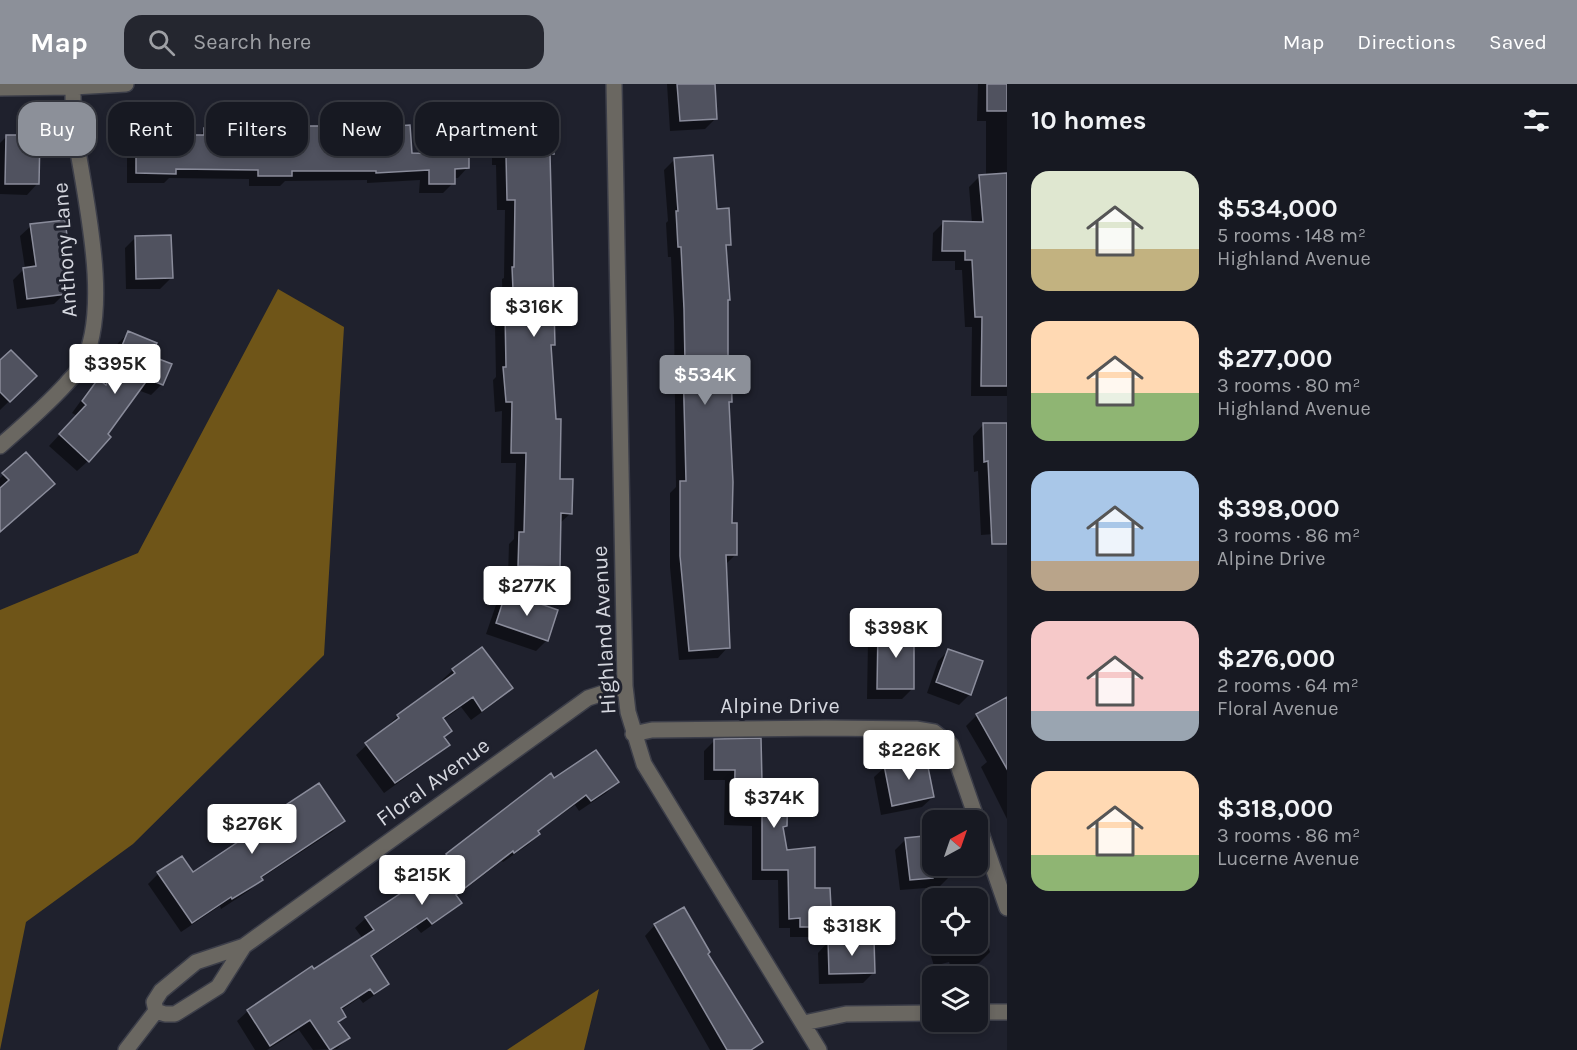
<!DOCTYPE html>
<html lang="en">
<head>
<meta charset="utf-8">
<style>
	body { margin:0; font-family:Karla,sans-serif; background:#24262f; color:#f1f3f6; height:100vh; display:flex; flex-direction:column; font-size:22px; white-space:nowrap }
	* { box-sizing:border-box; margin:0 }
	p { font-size:20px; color:#9ea0a5 }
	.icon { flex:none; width:33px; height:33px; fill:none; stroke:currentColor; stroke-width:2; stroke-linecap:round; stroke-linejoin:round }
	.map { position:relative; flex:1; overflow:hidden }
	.sheet { display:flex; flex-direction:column; background:#171922; width:570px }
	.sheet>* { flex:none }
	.guide { position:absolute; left:18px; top:18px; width:570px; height:54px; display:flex; gap:12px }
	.needle { width:39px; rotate:40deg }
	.controls { position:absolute; left:922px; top:726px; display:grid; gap:12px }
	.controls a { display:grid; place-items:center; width:66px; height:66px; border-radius:12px; background:#171922; box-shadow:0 3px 9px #0003,0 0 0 2px #363840; font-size:30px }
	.price { position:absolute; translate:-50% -51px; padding:0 14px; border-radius:6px; background:#fff; color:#222; font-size:20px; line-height:39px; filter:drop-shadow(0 2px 3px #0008) }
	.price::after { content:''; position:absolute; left:50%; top:36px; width:18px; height:14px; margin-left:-9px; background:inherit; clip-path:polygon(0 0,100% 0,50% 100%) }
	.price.on { background:#8c9099; color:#fff }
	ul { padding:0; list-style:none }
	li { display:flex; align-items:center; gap:18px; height:150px; padding:0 24px }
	li span { display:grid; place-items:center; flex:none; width:168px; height:120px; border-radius:18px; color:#555 }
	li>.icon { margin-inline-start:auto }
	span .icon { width:72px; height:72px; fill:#fffc; stroke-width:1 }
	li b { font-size:26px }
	h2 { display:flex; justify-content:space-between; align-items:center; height:72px; padding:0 24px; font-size:26px }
	.tag { padding:0 21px; border-radius:18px; background:#171922; box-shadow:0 3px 9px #0003,0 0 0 2px #363840; font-size:21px; line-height:54px }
	.tag.on { background:#8c9099; color:#fff }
	header { display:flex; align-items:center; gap:36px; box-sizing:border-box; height:84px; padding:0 30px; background:#8c9099; color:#fff }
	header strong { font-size:28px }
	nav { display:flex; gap:33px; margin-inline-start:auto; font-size:21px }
	.search { width:420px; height:54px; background:#24262f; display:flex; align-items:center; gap:15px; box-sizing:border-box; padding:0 21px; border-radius:18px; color:#9ea0a5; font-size:22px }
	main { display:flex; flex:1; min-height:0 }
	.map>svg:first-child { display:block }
	.forest { fill:#6f5518 }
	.shadow { fill:#0007 }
	.building { fill:#50525f; stroke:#8a8c9b; stroke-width:1.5 }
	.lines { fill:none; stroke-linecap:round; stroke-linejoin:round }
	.minor-casing { stroke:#3c3e49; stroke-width:18 }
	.minor { stroke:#6a6761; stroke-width:15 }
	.labels { text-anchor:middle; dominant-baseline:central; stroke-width:6; stroke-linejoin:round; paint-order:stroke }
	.street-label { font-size:22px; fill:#d5d7df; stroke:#1f212d }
</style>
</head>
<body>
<header>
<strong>Map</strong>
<div class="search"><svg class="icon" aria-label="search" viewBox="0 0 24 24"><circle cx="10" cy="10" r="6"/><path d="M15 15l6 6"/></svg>Search here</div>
<nav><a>Map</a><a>Directions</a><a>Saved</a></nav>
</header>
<main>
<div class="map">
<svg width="1007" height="966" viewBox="0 0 1007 966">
	<rect width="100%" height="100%" fill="#1f212d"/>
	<path class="forest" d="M 278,205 L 344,243 L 324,571 L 133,760 L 26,838 L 0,966 L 0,526 L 138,469 Z
		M 599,905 L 584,966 L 507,966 Z"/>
	<path class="shadow" d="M 667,0 L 713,0 L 716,34 L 705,45 L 670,47 Z
		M 978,0 L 1007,0 L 1007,312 L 971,312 L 972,243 L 965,243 L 962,186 L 955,186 L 955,177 L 932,177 L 933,149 L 943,139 L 972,139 L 969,103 L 980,92 L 986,92 L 986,37 L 977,37 Z
		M 502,31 L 553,69 L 549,74 L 554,261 L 549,265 L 559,397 L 571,429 L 559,440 L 559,482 L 548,493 L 508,492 L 509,460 L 514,455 L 516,379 L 501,379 L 502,327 L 495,328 L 493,296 L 496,293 L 495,241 L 503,233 L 502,195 L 504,194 L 505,126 L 497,126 L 496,81 L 492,81 L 492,42 Z
		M 259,43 L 349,46 L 411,70 L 468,83 L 458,94 L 453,94 L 453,99 L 443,109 L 419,109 L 420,96 L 367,99 L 367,96 L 285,97 L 280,102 L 249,102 L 249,95 L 169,94 L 164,99 L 127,99 L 127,63 L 137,52 L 198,53 L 205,46 L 256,46 Z
		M 7,52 L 37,100 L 27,111 L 0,110 L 0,59 Z
		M 675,75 L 716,126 L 729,160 L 725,164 L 727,280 L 730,317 L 727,320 L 731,441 L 735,471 L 725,481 L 728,563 L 718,574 L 679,576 L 670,483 L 670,409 L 676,403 L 674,236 L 671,173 L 668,173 L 666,139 L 668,137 L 664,86 Z
		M 31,142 L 68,167 L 60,174 L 65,209 L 54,220 L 17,225 L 13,196 L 25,184 L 20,152 Z
		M 135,154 L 171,194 L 160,205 L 126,205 L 125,164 Z
		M 129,249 L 150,273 L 162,300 L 151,311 L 138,306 L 88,377 L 77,387 L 49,362 L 77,332 L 72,329 L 88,307 L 98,297 L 102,299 L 118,259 Z
		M 0,278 L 35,292 L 0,326 Z
		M 983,341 L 1007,449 L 981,451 L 978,387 L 974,388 L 973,352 Z
		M 26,370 L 0,447 L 0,394 Z
		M 506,510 L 547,556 L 536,567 L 486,550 L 496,521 Z
		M 878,547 L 912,605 L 902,615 L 867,615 L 868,557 Z
		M 949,566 L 970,610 L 959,621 L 927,609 L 938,577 Z
		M 453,586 L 511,604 L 500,615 L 471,636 L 461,623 L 443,636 L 443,654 L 448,661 L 437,671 L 384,709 L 356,671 L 398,632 L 444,599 L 442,596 Z
		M 1007,614 L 1007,735 L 981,683 L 987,678 L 966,642 L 977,631 Z
		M 714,657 L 760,700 L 785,742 L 782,745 L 785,767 L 814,806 L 830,842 L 820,853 L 790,853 L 790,844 L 779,844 L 778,796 L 752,796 L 752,742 L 724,741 L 725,696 L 704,696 L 704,667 Z
		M 885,683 L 933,713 L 922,723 L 881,731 L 874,693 Z
		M 554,696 L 617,698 L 606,709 L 579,727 L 575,721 L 537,748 L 539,750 L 528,761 L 503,778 L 502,777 L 455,813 L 460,819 L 449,829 L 421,849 L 416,843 L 370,874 L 387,900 L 376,910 L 363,919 L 359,914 L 340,927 L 344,932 L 338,939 L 348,954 L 337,965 L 313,966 L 299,946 L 267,966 L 255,966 L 237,937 L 248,927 L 312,884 L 314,887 L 363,855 L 355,844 L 366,834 L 396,814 L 447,771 Z
		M 288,721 L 343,737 L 332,748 L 260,795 L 250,806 L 221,825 L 220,822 L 181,848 L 148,800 L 158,790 L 192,790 L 278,732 Z
		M 933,752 L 933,782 L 949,782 L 950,792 L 939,803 L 900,806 L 895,766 L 906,755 Z
		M 978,830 L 990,868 L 979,879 L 952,887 L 949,878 L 934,882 L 925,852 L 933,844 L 933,860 L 978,860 Z
		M 655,841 L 706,870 L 761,958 L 753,966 L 710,966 L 645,852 Z
		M 828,858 L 874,888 L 863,899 L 819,900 L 818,869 Z"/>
	<path class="building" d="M 677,0 L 715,0 L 717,35 L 680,37 Z
		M 987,0 L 1007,0 L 1007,27 L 987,27 Z
		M 502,30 L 554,30 L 554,70 L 550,70 L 555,261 L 551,261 L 556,335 L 561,335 L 560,395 L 573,395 L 572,430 L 561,429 L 560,483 L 518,482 L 519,448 L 524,448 L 526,369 L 511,369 L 512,318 L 506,318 L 503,283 L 506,283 L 505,229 L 514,229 L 512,183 L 514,183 L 515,116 L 507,116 L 506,71 L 502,71 Z
		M 410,41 L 412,69 L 469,71 L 469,84 L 455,85 L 455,100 L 429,100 L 429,86 L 376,89 L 376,87 L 292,87 L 292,92 L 258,92 L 258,86 L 176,85 L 176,90 L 136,89 L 136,51 L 204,51 L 204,44 L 258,45 L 258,42 L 351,42 L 351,45 Z
		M 6,51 L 40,51 L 39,100 L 5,100 Z
		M 713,71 L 717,125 L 729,124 L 731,161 L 726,161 L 730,216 L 728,216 L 728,278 L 731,278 L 732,318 L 729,318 L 733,398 L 732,439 L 737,439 L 737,471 L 726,471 L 730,564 L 689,567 L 680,472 L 680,397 L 686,397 L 683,279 L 685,279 L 684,225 L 681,163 L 678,163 L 676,127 L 678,127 L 674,74 Z
		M 1007,89 L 1007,302 L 981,302 L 982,233 L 975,233 L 972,176 L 965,176 L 965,167 L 942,167 L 943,137 L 983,138 L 979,91 Z
		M 65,136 L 69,167 L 61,169 L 67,210 L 27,215 L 23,184 L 36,182 L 30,140 Z
		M 171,151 L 173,194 L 136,195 L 135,152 Z
		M 128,247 L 157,259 L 151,272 L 172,280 L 163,301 L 148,295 L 108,350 L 111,353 L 89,378 L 59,350 L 86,321 L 82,317 L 98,295 L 106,301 Z
		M 11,266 L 37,292 L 10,318 L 0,308 L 0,276 Z
		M 983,339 L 1007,339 L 1007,460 L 992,460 L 988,377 L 984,378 Z
		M 26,368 L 55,400 L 0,448 L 0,404 L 9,396 L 2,389 Z
		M 506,508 L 558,526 L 548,557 L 496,539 Z
		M 878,545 L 914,545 L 914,605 L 877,605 Z
		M 482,563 L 513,604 L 482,627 L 473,613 L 443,634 L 452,647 L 444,653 L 450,661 L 395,699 L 365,659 L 399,634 L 397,631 L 455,589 L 452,585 Z
		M 948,565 L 983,577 L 971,611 L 936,598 Z
		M 1007,613 L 1007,685 L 976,630 Z
		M 761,654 L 762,698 L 788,699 L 787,742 L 783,743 L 787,766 L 815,763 L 815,804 L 830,804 L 832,843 L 800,843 L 800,834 L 789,835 L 788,786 L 762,786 L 762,732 L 734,731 L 735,686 L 714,686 L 714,655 Z
		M 596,666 L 619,698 L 591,717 L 586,711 L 538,747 L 540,750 L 514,769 L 513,767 L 456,811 L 462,819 L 432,840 L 427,834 L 371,872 L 389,900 L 374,910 L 370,905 L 341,924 L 346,933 L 338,938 L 350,954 L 330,966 L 310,936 L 270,962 L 247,926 L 312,882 L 314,885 L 374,846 L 365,833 L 407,805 L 405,802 L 448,773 L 446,770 L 551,689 L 554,694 Z
		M 926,673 L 934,713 L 892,722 L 884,681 Z
		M 319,699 L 345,737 L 261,793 L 263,796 L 232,815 L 231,813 L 192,839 L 157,788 L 182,772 L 193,788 L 290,723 L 287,720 Z
		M 933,751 L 933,794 L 910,796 L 905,754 Z
		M 684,823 L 710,868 L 708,870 L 763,958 L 751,966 L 727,966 L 654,840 Z
		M 874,855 L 875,889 L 829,890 L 828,856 Z"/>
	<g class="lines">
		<g class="minor-casing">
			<path id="minor" d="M 614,0 L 625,602 L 628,628 L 644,680 L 819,966
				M 0,4 L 73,3 L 126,0
				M 0,362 C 23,342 46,322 66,300 C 71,294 77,289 81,282 C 113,227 84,110 75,49 C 73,34 73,18 73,3
				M 633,650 L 652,646 L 826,644 L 916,645 L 934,648 L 951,661 L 977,736
				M 978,740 L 1007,824
				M 244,862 L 218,903 L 175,930 L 165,930 L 156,927 L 154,918 L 161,907 L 196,878 L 244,862 L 588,614 L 625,602
				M 978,928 L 1007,928
				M 804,939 L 846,930 L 933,929
				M 126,966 L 156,927"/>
		</g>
		<use href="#minor" class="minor"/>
	</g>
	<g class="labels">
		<g class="street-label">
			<text transform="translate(65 166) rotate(-94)">Anthony Lane</text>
			<text transform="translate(604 546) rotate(-93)">Highland Avenue</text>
			<text x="780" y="622">Alpine Drive</text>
			<text transform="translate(433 698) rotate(-36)">Floral Avenue</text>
		</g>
	</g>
</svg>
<div class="controls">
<a><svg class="needle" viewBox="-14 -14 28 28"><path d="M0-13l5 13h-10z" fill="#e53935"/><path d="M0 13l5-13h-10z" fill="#9ea0a5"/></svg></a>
<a><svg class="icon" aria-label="locate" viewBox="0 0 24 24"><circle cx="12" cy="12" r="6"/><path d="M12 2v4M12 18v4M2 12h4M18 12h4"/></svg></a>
<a><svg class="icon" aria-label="layers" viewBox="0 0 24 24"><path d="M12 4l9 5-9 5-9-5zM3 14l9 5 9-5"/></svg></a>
</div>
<b class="price" style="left:534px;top:254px">$316K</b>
<b class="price" style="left:115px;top:311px">$395K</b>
<b class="price on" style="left:705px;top:322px">$534K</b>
<b class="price" style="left:527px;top:533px">$277K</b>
<b class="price" style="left:896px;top:575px">$398K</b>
<b class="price" style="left:909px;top:697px">$226K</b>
<b class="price" style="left:774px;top:745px">$374K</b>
<b class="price" style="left:252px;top:771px">$276K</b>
<b class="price" style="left:422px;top:822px">$215K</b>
<b class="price" style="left:852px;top:873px">$318K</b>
<div class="guide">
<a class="tag on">Buy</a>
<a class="tag">Rent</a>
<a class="tag">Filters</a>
<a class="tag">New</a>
<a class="tag">Apartment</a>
</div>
</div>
<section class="sheet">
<h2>10 homes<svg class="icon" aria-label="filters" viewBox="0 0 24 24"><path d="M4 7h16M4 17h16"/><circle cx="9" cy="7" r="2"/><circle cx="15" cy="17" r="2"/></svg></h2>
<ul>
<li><span style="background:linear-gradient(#dfe7d0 65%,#c2b280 0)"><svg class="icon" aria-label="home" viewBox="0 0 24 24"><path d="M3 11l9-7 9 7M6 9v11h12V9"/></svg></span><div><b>$534,000</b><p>5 rooms · 148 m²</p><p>Highland Avenue</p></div></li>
<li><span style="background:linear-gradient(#ffd9b3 60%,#8fb573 0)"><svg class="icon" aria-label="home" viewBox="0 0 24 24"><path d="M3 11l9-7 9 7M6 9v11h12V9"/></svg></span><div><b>$277,000</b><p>3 rooms · 80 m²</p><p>Highland Avenue</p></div></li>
<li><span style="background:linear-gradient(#a9c7e8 75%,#b9a48a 0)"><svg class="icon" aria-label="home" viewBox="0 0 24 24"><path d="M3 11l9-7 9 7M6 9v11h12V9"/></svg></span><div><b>$398,000</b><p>3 rooms · 86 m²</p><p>Alpine Drive</p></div></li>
<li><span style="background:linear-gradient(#f6c9c9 75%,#9aa5b1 0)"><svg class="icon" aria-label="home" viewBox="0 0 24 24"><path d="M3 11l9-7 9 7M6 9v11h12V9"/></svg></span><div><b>$276,000</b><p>2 rooms · 64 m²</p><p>Floral Avenue</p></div></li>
<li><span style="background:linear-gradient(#ffd9b3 70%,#8fb573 0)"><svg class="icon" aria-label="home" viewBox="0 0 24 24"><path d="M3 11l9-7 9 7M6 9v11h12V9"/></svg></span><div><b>$318,000</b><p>3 rooms · 86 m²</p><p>Lucerne Avenue</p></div></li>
</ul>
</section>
</main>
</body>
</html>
